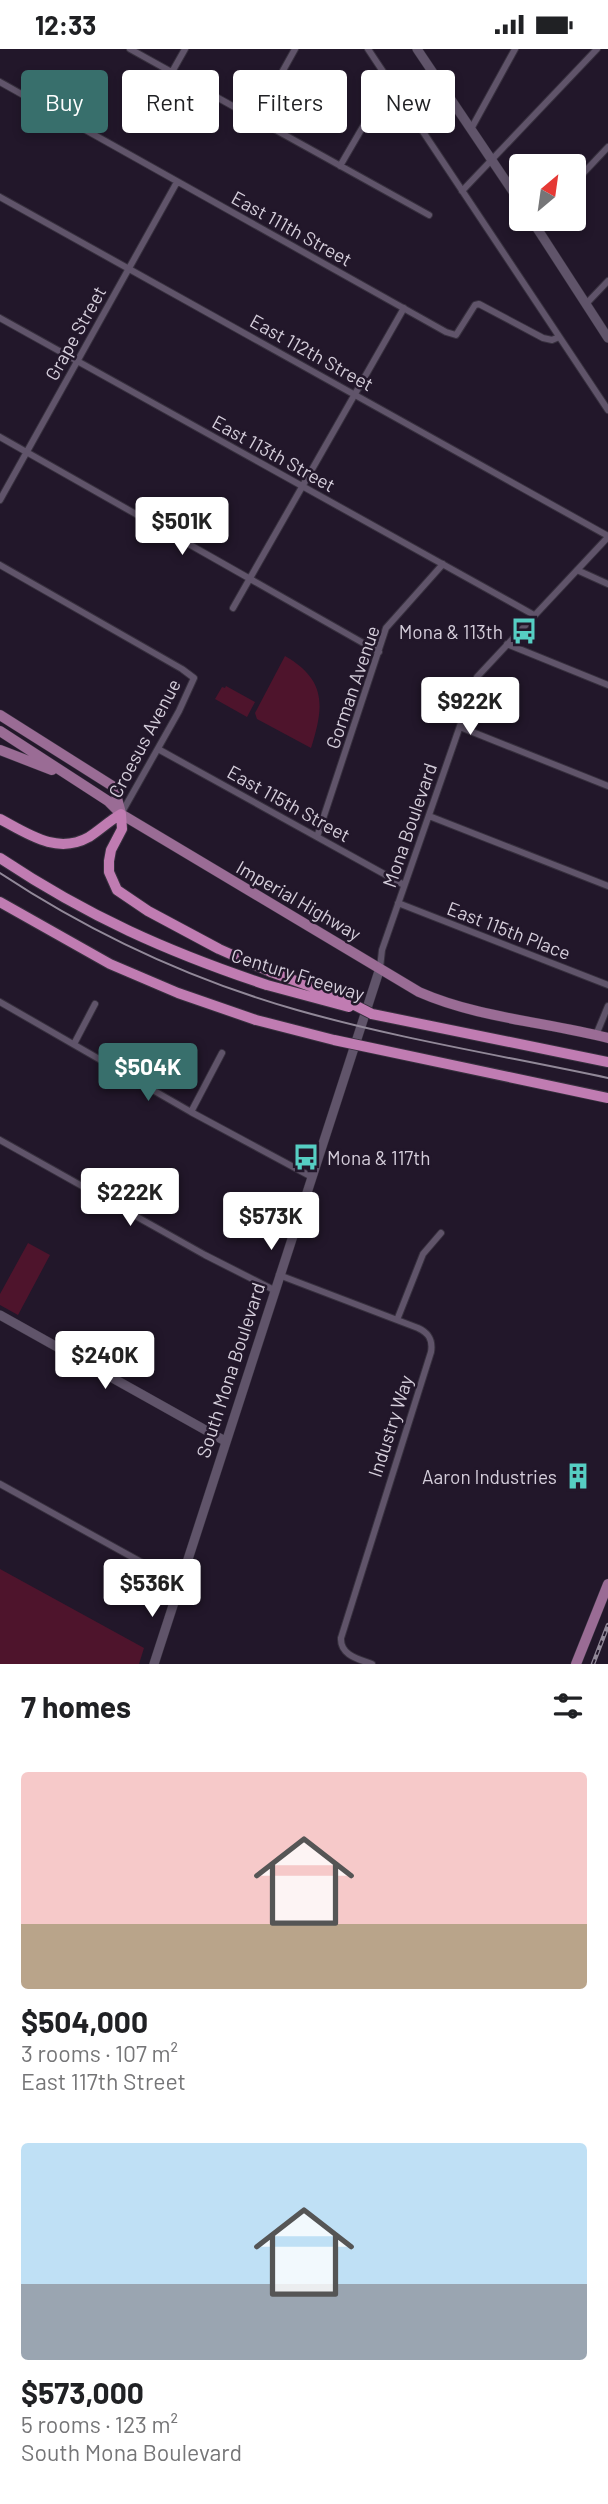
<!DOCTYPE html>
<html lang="en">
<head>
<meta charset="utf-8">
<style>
	body { margin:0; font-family:Barlow,sans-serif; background:#f2f2f2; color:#202124; height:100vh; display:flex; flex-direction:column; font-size:26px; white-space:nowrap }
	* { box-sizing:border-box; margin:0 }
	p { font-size:23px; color:#757577 }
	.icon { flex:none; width:38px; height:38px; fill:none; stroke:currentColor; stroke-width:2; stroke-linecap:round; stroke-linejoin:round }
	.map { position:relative; height:1615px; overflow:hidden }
	.sheet { display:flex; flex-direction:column; background:#fff; flex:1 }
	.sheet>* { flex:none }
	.guide { position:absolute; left:21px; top:21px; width:567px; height:63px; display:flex; gap:14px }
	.needle { width:46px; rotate:29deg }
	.controls { position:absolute; left:509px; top:105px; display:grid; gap:14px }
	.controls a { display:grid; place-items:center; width:77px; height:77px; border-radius:7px; background:#fff; box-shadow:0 4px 10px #0003; font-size:35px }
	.price { position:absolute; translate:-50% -60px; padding:0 16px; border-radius:7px; background:#fff; color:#222; font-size:23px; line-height:46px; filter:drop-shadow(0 2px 4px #0008) }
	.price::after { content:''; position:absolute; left:50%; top:42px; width:21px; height:16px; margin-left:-10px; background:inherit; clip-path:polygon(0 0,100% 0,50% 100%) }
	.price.current { background:#386f6c; color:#fff }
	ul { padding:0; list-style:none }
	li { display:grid; align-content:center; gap:14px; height:371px; padding:0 21px }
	li span { display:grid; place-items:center; height:217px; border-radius:7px; color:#555 }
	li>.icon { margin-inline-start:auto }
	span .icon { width:126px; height:126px; fill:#fffc; stroke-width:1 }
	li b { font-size:30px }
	h2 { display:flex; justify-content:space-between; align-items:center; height:84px; padding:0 21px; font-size:30px }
	.pill { padding:0 24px; border-radius:7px; background:#fff; box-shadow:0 4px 10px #0003; font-size:24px; line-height:63px }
	.pill.current { background:#386f6c; color:#fff }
	.status { display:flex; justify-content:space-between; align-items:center; height:49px; padding:0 35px; background:#fff; direction:ltr }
	.status svg { height:19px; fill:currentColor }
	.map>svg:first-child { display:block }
	.green { fill:#4e142c }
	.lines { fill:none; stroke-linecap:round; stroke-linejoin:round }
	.street-casing { stroke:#37303e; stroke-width:8 }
	.secondary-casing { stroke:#37303e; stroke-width:10 }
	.primary-casing { stroke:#37303e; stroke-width:11 }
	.highway-casing { stroke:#37303e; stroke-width:12 }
	.street { stroke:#60546a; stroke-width:6 }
	.secondary { stroke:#60546a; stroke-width:9 }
	.primary { stroke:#9a6c95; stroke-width:10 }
	.highway { stroke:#c07cb2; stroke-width:10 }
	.tram { stroke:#918898; stroke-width:2 }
	.rail-casing { stroke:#918898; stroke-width:4.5 }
	.rail { stroke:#22172a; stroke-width:2; stroke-dasharray:5; stroke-linecap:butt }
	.highway-bridge-casing { stroke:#37303e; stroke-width:12; stroke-linecap:butt }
	.highway-bridge { stroke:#c07cb2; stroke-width:10 }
	.labels { text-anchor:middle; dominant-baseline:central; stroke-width:5; stroke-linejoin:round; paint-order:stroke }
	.street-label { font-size:19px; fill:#d5cedb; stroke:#22172a }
	.poi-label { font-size:19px; fill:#d5cedb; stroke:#22172a; text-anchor:end }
</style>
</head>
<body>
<div class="status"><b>12:33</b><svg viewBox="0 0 49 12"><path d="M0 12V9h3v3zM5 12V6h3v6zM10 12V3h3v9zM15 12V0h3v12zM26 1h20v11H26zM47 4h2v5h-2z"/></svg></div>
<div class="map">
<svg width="608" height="1615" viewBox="0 0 608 1615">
	<rect width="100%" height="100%" fill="#22172a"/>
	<path class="green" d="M 285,607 C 327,631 324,658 311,699 L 257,670 L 255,664 Z
		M 226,637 L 255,653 L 247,668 L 215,650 L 222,638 L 225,639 Z
		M 28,1194 L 50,1206 L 18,1266 L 0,1256 L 0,1245 Z
		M 0,1520 L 144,1599 L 139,1615 L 0,1615 Z"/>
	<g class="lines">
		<g class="street-casing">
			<path id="street" d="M 130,0 L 429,166
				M 368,0 L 608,361
				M 172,23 L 185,0
				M 0,33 L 446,283 L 456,286 L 475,256 L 479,255 L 543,289 L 552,291 L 559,288
				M 256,70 L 295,0
				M 471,80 L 515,0
				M 340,117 L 389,33
				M 574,134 L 608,98
				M 462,142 L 597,0
				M 0,148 L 608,487
				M 586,255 L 608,232
				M 0,269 L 534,566
				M 0,388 L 379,603
				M 0,451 L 177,133
				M 0,516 L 182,620 L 194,629 L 179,662 L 121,765
				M 577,521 L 608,535
				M 233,559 L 404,259
				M 507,595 L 608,636
				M 460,678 L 608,737
				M 158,700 L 404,836
				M 429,767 L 608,837
				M 317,788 L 386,579 L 443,515
				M 398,854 L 608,936
				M 380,919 L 382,901 L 477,628 L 608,488
				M 0,953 L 191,1063 L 312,1128
				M 596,986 L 608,957
				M 74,995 L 95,955
				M 191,1063 L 222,1004
				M 0,1091 L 205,1206 L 274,1241
				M 279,1226 L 418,1279 C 429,1284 433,1291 431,1303 L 341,1589 C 340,1606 358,1610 372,1615
				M 397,1271 L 423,1205 L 441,1184
				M 0,1435 L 179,1534"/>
		</g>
		<g class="secondary-casing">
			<path id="secondary" d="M 417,0 L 522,156
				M 531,170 L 608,289
				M 0,1266 L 225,1392
				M 154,1615 L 380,919"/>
		</g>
		<g class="primary-casing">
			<path id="primary" d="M 0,666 L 114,738 L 121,764
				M 0,682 L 108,752 L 121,765 L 419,943 C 478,969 546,973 608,989
				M 0,701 L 52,721
				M 576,1615 L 608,1535"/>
		</g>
		<g class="highway-casing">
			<path id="highway" d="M 0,770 C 28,785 57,806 89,788 C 100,781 109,772 121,765 L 122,780 L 111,801 L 109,812 L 109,823 L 117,841 L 148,862 L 219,900 L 271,923
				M 0,809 C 87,867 168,903 267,936
				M 0,853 L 110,915 L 178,944 L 256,971
				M 372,965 L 608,1013"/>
		</g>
		<use href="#street" class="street"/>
		<use href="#secondary" class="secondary"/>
		<use href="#primary" class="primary"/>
		<use href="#highway" class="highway"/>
		<path class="tram" d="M 0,824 C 91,884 192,931 297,961 C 399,990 505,1007 608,1029"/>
		<g class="rail-casing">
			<path id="rail" d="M 593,1615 L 608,1576"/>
		</g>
		<use href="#rail" class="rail"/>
		<g class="highway-bridge-casing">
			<path id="highway-bridge" d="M 271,923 L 335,946 L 372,965
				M 267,936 L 349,958
				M 256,971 L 334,991 L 608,1049"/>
		</g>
		<use href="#highway-bridge" class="highway-bridge"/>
	</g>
	<defs>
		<g id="bus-bare" transform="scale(2.1)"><path d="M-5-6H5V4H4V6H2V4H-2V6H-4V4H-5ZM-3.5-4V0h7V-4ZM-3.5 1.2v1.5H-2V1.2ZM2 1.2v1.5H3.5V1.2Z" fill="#56cec3" stroke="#22172a" stroke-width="2.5" paint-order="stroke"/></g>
		<g id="building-bare" transform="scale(2.1)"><path d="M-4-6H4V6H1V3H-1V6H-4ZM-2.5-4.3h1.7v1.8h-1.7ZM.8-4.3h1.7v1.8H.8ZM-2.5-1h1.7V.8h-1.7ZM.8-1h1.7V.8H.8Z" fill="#56cec3" stroke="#22172a" stroke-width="2.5" paint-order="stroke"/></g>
	</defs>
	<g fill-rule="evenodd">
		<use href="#bus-bare" x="524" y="582"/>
		<use href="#bus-bare" x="306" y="1108"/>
		<use href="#building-bare" x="578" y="1427"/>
	</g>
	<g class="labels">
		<g class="street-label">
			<text transform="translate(292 179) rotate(29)">East 111th Street</text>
			<text transform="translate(75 284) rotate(-61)">Grape Street</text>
			<text transform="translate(312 303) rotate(29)">East 112th Street</text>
			<text transform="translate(274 404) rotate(29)">East 113th Street</text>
			<text transform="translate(352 638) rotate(-71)">Gorman Avenue</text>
			<text transform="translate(144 689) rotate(-62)">Croesus Avenue</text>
			<text transform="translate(289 754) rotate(29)">East 115th Street</text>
			<text transform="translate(409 776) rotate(-71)">Mona Boulevard</text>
			<text transform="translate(299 851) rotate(30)">Imperial Highway</text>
			<text transform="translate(509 881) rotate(21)">East 115th Place</text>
			<text transform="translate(298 925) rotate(17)">Century Freeway</text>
			<text transform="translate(230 1321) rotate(-72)">South Mona Boulevard</text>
			<text transform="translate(390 1377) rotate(-72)">Industry Way</text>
		</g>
		<g class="poi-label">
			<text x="503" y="582">Mona &amp; 113th</text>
			<text x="327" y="1108" text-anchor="start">Mona &amp; 117th</text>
			<text x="557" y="1427">Aaron Industries</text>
		</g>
	</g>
</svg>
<div class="controls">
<a><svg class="needle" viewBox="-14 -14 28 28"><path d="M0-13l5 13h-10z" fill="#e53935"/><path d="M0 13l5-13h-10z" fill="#757577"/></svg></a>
</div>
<b class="price" style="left:182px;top:508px">$501K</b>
<b class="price" style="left:470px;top:688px">$922K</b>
<b class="price current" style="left:148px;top:1054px">$504K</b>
<b class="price" style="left:130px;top:1179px">$222K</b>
<b class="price" style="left:271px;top:1203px">$573K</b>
<b class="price" style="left:105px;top:1342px">$240K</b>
<b class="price" style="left:152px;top:1570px">$536K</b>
<div class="guide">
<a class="pill current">Buy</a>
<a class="pill">Rent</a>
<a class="pill">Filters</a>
<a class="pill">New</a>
</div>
</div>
<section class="sheet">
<h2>7 homes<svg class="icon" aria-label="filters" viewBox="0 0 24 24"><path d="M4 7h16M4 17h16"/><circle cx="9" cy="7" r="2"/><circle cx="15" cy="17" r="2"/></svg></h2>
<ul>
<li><span style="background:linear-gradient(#f6c9c9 70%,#b9a48a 0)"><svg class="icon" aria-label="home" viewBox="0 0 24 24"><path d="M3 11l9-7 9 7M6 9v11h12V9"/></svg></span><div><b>$504,000</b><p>3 rooms · 107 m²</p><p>East 117th Street</p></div></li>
<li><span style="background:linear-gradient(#bfe0f5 65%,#9aa5b1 0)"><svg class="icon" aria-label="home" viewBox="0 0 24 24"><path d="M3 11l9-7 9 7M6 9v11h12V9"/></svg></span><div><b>$573,000</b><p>5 rooms · 123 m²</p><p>South Mona Boulevard</p></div></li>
</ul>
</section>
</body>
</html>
